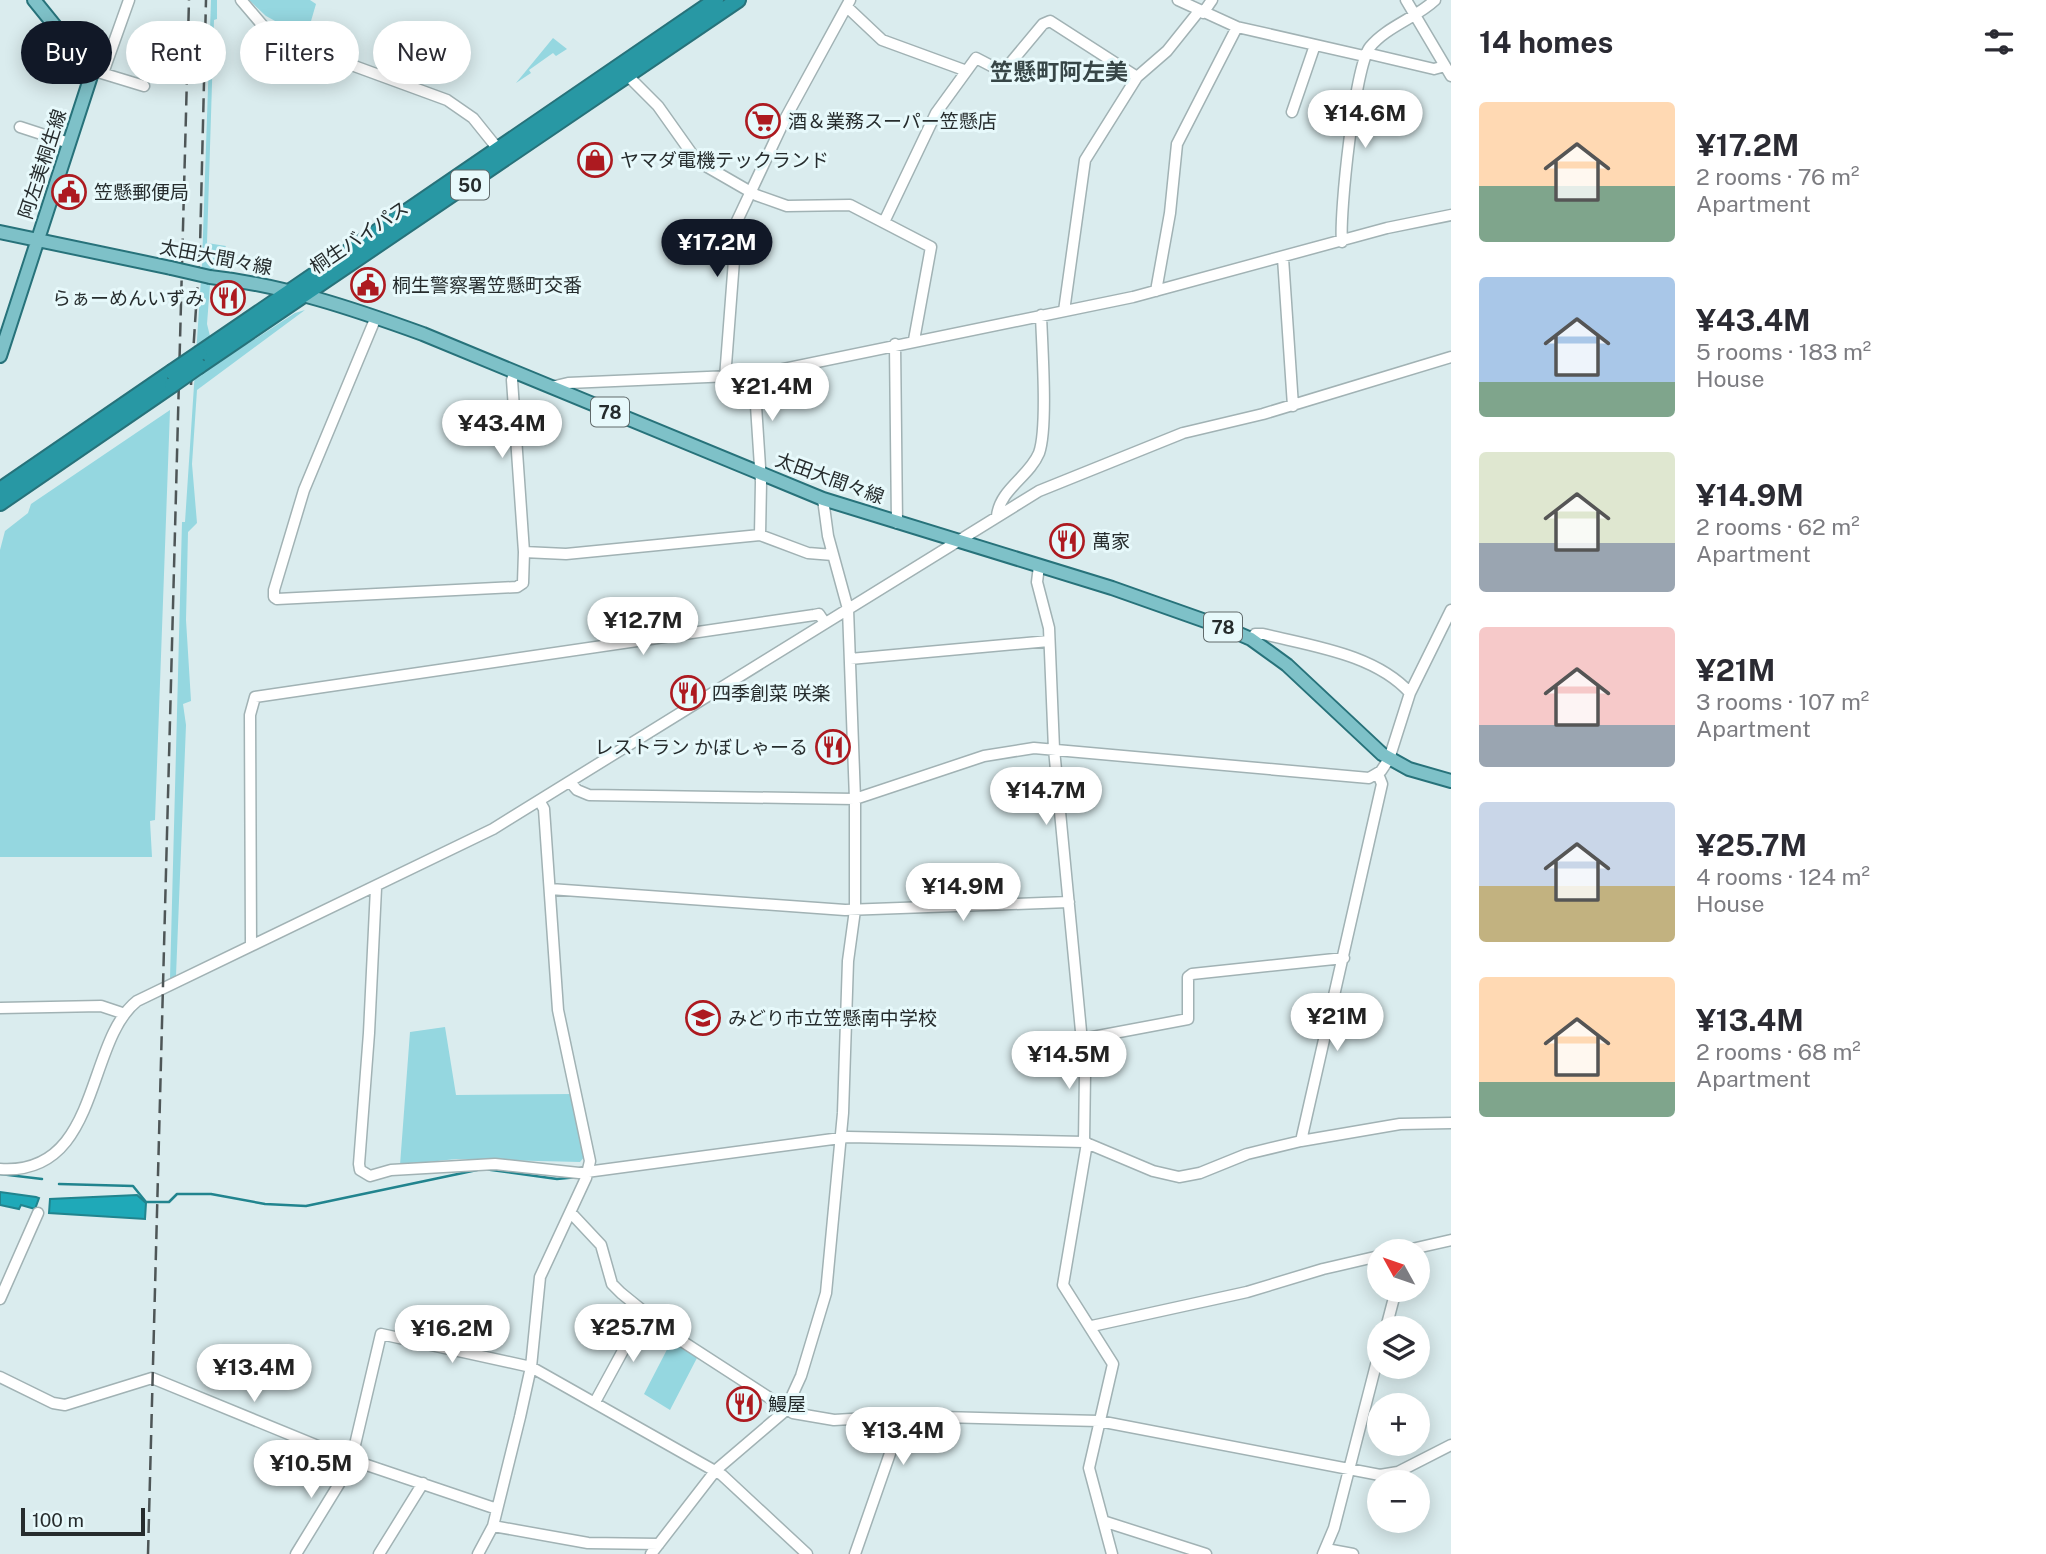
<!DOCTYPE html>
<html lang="en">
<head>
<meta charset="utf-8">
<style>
	body { margin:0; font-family:"Public Sans","Noto Sans JP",sans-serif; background:#f2f2f3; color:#2b2b33; height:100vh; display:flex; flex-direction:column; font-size:26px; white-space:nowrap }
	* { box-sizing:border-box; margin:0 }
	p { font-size:23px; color:#7c7c81 }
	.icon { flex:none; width:38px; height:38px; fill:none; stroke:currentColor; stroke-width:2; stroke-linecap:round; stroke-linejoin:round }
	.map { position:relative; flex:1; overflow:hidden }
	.drawer { display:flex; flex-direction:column; background:#fff; width:595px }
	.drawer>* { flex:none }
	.guide { position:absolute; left:21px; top:21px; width:665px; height:63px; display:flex; gap:14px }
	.needle { width:46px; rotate:310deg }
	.buttons { position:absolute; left:1367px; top:1239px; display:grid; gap:14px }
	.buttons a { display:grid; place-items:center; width:63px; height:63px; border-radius:50%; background:#fff; box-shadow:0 4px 18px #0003; font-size:35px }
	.scale { position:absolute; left:21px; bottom:18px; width:124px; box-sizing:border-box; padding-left:7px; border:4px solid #262c2d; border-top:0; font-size:19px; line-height:24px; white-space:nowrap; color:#262c2d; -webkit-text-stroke:5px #e7f9fb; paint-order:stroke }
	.price { position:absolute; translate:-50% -60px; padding:0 16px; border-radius:24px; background:#fff; color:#222; font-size:23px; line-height:46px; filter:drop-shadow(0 2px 4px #0008) }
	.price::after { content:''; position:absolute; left:50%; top:42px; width:21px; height:16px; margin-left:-10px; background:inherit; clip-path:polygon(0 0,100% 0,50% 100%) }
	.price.current { background:#111827; color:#fff }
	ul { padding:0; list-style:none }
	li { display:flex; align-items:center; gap:21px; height:175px; padding:0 28px }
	li span { display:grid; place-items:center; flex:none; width:196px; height:140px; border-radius:7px; color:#555 }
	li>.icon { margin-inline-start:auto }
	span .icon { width:84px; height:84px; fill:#fffc; stroke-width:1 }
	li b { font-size:30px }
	h2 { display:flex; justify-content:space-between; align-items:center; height:84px; padding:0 28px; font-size:30px }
	.tag { padding:0 24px; border-radius:32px; background:#fff; box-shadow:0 4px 18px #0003; font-size:24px; line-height:63px }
	.tag.current { background:#111827; color:#fff }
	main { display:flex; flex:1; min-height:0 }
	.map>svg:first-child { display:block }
	.green { fill:#95d7e0 }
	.water { fill:#1fa9b8; stroke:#21848e; stroke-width:2 }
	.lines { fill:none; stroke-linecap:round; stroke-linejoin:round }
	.stream { stroke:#21848e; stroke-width:2.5 }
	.minor-casing { stroke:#a1b2b4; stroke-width:13 }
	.major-casing { stroke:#27727a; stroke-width:16 }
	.highway-casing { stroke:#27727a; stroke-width:18 }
	.minor { stroke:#fff; stroke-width:10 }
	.major { stroke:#7ec1c8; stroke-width:12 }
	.highway { stroke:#2898a4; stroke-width:14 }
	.rail { stroke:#4e5657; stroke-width:2.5; stroke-dasharray:14 7; stroke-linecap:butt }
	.major-bridge-casing { stroke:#27727a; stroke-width:16; stroke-linecap:butt }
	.highway-bridge-casing { stroke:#27727a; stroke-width:18; stroke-linecap:butt }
	.major-bridge { stroke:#7ec1c8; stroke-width:12 }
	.highway-bridge { stroke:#2898a4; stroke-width:14 }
	.labels { text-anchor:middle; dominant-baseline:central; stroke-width:6; stroke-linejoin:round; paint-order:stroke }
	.shield { fill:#e7f9fb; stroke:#606a6b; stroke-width:2 }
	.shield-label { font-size:18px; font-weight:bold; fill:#262c2d }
	.poi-label { font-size:19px; fill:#262c2d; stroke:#e7f9fb; text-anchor:start }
	.street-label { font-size:19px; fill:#262c2d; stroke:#e7f9fb }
	.quarter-label { font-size:23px; font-weight:bold; fill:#374647; stroke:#e7f9fb }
</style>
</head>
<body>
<main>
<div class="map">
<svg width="1451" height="1554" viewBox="0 0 1451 1554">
	<rect width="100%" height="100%" fill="#daecee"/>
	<path class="green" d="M 211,0 L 217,0 L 217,19 L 214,20 L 207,243 L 226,246 L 214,269 L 210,269 L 207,283 L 210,285 L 207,324 L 210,336 L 198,344 L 198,376 L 295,313 L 305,310 L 197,390 L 192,464 L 197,523 L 188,532 L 186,620 L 191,701 L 183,704 L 186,725 L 176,976 L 170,979 L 182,522 L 185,522 L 202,264 Z
		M 249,0 L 310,0 L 316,4 L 306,38 L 266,16 Z
		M 553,38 L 567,49 L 556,56 L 553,53 L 529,70 L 531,73 L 516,83 Z
		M 170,410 L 155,820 L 150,821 L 152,857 L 0,857 L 0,550 L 5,531 L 28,513 L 31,504 Z
		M 445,1027 L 456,1095 L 572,1094 L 585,1156 L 580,1162 L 456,1159 L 400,1165 L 410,1032 Z
		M 674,1336 L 698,1356 L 670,1410 L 644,1394 Z"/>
	<path class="water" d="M 0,1192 L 36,1197 L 39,1198 L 35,1209 L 21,1205 L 19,1209 L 0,1205 Z
		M 137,1195 L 146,1203 L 145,1219 L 49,1213 L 50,1199 Z"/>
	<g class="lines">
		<path class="stream" d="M 484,1169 L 557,1179 L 578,1177
			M 0,1174 L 42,1179
			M 59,1184 L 133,1186 L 146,1202 L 169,1202 L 177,1194 L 211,1194 L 265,1204 L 306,1206 L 477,1170"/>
		<g class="minor-casing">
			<path id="minor" d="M 241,0 L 264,27 L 286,41 L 447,100 L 473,118 L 502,154
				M 1178,0 L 1237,27 L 1364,56
				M 1406,0 L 1451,76
				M 847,7 L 882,40 L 964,70
				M 1203,13 L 1212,0
				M 1366,53 L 1434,69 L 1445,66
				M 98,72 L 144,86
				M 103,73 L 129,0
				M 628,76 L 658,106 L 697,161 L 756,195 L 787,206 L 850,205 L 931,247 L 914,340
				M 1355,106 L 1400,119
				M 1292,112 L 1315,45
				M 20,127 L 69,143
				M 884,222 L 936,113 L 976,58 L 1003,72 L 1043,24 L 1050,21 L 1137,77
				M 1342,242 C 1339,215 1355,65 1370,47 C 1386,27 1416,18 1435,0
				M 1283,258 L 1293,406
				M 1156,291 L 1170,213 L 1177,144 L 1237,27
				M 1064,311 L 1085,160 L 1137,77 L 1167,51 L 1199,11
				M 376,317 L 304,490 L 274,590 L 274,597 L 277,599 L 517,587 L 523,583 L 524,552 L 512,380 L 514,373
				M 895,344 L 897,523
				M 725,378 L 737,221 L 785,119 L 850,0
				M 551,387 L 568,383 L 754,375 L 1133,297 L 1387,228 L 1451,215
				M 997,516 C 1000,489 1029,477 1039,453 C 1048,428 1042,346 1041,315
				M 760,535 L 808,553 L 833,555
				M 524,552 L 566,554 L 760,535 L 761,482 L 754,375
				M 1039,566 L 1037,582 L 1049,628 L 1054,749 L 1085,1073 L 1084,1142
				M 1251,639 L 1255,634 L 1263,634 C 1311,646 1375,654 1410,693
				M 850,659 L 1049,641
				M 570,782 L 577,790 L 589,795 L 855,799 L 984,756 L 1034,748 L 1369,778 L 1381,771 L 1389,759 L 1410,693 L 1451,610
				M 376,888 L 369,1033 L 359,1164 L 360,1170 L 370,1176 L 391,1170 L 495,1164 L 579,1173 L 848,1137 L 1084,1142 L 1153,1171 L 1179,1177 L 1200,1173 L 1247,1154 L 1301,1141 L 1400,1124 L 1451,1123
				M 550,889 L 845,910 L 1069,902
				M 251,945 L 250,715 L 255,697 L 814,615 L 819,614 L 825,623
				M 0,1008 L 101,1006 L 122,1013
				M 1082,1039 L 1188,1019 L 1188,977 L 1192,974 L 1344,958
				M 1301,1141 L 1382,784 L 1378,774
				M 1087,1143 L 1063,1285 L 1113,1364 L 1089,1468 L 1112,1554
				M 0,1169 C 101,1176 85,1042 137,1001 L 493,829 L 1039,491 L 1183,433 L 1263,414 L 1451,357
				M 571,1213 L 601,1245 L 612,1284 L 621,1293 L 674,1336 L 793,1413 L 834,1420 L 903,1416 L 1099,1421 L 1380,1475 L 1398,1472 L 1451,1445
				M 1403,1251 L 1451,1240
				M 0,1299 L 38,1213
				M 1092,1326 L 1247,1292 L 1323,1269 L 1379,1256
				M 1386,1328 L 1396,1290
				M 0,1377 L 53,1403 L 65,1405 L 152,1378 L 352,1460 L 497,1509
				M 595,1402 L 644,1312
				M 1106,1522 L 1206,1554
				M 493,1526 L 588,1543 L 659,1544
				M 1326,1549 L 1353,1554
				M 296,1554 L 350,1466 L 381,1334 L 531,1367 L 722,1475 L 807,1554
				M 379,1554 L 423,1483
				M 478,1554 L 493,1526 L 520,1417 L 531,1367 L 540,1277 L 586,1178 L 590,1161 L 558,1010 L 544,809 L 540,802
				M 651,1554 L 716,1470 L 785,1411 L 801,1376 L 826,1293 L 843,1113 L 848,961 L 855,910 L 855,799 L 848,609 L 828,536 L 823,499
				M 855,1554 L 903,1416
				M 1323,1554 L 1334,1528 L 1379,1353"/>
		</g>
		<g class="major-casing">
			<path id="major" d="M 0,232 L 171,268
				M 210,277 C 283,285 354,309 423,334 L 823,499 L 1112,588 L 1228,629 L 1251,639 L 1287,665 L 1382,754 L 1409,769 L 1451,781
				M 0,356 L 91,76 L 89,68 L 34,0"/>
		</g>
		<g class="highway-casing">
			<path id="highway" d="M 200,353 L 716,0
				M 199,366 L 738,0
				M 0,490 L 172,372
				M 0,503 L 172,385"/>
		</g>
		<use href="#minor" class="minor"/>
		<use href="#major" class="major"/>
		<use href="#highway" class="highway"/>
		<path class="rail" d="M 191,385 L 200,247 L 206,0
			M 148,1554 L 189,0"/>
		<g class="major-bridge-casing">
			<path id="major-bridge" d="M 171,268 L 210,277"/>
		</g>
		<g class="highway-bridge-casing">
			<path id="highway-bridge" d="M 172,372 L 200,353
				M 172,385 L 199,366"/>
		</g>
		<use href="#major-bridge" class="major-bridge"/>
		<use href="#highway-bridge" class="highway-bridge"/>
	</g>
	<defs>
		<g id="supermarket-ring" transform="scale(1.75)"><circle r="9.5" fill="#e7f9fb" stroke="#ad1a20" stroke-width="1.5"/><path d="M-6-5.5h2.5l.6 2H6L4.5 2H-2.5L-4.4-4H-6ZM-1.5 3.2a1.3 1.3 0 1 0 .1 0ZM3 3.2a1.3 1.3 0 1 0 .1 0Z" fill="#ad1a20"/></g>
		<g id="shop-ring" transform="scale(1.75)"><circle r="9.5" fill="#e7f9fb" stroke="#ad1a20" stroke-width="1.5"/><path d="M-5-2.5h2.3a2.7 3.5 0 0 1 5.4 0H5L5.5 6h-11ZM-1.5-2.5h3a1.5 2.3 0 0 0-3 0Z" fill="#ad1a20"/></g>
		<g id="civic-ring" transform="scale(1.75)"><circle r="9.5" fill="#e7f9fb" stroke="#ad1a20" stroke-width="1.5"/><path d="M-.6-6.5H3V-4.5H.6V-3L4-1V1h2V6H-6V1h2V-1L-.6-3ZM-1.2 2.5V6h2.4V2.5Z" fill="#ad1a20"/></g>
		<g id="restaurant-ring" transform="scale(1.75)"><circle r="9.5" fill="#e7f9fb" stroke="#ad1a20" stroke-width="1.5"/><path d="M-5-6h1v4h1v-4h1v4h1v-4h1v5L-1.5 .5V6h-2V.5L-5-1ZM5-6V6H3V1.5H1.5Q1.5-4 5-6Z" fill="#ad1a20"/></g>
		<g id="school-ring" transform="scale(1.75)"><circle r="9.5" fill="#e7f9fb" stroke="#ad1a20" stroke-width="1.5"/><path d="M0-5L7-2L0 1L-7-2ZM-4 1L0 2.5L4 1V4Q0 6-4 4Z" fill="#ad1a20"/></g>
	</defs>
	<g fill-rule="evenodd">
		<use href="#supermarket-ring" x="763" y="121"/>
		<use href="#shop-ring" x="595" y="160"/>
		<use href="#civic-ring" x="69" y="192"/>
		<use href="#civic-ring" x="368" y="285"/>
		<use href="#restaurant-ring" x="228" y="298"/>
		<use href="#restaurant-ring" x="1067" y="541"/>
		<use href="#restaurant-ring" x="688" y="693"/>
		<use href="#restaurant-ring" x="833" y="747"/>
		<use href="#school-ring" x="703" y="1018"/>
		<use href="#restaurant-ring" x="744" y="1404"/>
	</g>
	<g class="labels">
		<g class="shield">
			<rect x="451" y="170.5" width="38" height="29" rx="5"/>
			<rect x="591" y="397.5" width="38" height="29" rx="5"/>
			<rect x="1204" y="612.5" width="38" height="29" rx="5"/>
		</g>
		<g class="shield-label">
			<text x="470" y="185">50</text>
			<text x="610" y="412">78</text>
			<text x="1223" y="627">78</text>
		</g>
		<g class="poi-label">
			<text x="788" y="121">酒＆業務スーパー笠懸店</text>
			<text x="620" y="160">ヤマダ電機テックランド</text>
			<text x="94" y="192">笠懸郵便局</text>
			<text x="392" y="285">桐生警察署笠懸町交番</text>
			<text x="204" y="298" text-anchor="end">らぁーめんいずみ</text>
			<text x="1092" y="541">萬家</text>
			<text x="712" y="693">四季創菜 咲楽</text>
			<text x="808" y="747" text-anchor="end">レストラン かぼしゃーる</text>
			<text x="728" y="1018">みどり市立笠懸南中学校</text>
			<text x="768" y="1404">鰻屋</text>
		</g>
		<g class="street-label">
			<text transform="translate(42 164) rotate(-72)">阿左美桐生線</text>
			<text transform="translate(359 237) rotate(-34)">桐生バイパス</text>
			<text transform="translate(216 257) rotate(11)">太田大間々線</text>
			<text transform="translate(830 478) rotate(20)">太田大間々線</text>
		</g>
		<g class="quarter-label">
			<text x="1059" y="71">笠懸町阿左美</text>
		</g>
	</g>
</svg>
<div class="buttons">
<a><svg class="needle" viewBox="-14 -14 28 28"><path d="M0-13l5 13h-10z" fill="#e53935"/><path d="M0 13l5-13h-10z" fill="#7c7c81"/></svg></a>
<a><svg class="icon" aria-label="layers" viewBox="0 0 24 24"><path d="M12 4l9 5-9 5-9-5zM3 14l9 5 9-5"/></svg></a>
<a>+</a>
<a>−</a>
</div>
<div class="scale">100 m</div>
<b class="price" style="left:1365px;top:150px">¥14.6M</b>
<b class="price current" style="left:717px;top:279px">¥17.2M</b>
<b class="price" style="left:772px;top:423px">¥21.4M</b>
<b class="price" style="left:502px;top:460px">¥43.4M</b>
<b class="price" style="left:643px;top:657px">¥12.7M</b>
<b class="price" style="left:1046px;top:827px">¥14.7M</b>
<b class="price" style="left:963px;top:923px">¥14.9M</b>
<b class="price" style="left:1337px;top:1053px">¥21M</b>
<b class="price" style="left:1069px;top:1091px">¥14.5M</b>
<b class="price" style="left:633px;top:1364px">¥25.7M</b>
<b class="price" style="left:452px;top:1365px">¥16.2M</b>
<b class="price" style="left:254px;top:1404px">¥13.4M</b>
<b class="price" style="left:903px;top:1467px">¥13.4M</b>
<b class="price" style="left:311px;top:1500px">¥10.5M</b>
<div class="guide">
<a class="tag current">Buy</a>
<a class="tag">Rent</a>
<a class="tag">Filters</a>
<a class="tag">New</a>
</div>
</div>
<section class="drawer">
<h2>14 homes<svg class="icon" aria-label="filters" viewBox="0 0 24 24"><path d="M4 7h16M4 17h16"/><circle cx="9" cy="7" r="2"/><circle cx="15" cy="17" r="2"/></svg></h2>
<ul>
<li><span style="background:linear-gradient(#ffd9b3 60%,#7fa58c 0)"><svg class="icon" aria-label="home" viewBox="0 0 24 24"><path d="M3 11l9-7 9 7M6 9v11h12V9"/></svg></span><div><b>¥17.2M</b><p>2 rooms · 76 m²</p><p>Apartment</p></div></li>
<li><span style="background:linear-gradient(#a9c7e8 75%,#7fa58c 0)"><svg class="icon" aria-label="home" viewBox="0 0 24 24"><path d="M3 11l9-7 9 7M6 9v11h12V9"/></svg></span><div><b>¥43.4M</b><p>5 rooms · 183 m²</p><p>House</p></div></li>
<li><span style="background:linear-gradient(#dfe7d0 65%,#9aa5b1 0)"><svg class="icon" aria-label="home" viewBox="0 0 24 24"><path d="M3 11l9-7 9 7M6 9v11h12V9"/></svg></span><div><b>¥14.9M</b><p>2 rooms · 62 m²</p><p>Apartment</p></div></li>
<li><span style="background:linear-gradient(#f6c9c9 70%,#9aa5b1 0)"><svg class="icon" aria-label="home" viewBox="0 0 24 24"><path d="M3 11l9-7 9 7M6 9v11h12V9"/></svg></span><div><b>¥21M</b><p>3 rooms · 107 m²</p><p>Apartment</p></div></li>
<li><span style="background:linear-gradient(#c9d6e8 60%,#c2b280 0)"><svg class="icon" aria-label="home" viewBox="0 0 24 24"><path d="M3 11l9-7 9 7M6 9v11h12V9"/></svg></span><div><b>¥25.7M</b><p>4 rooms · 124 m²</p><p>House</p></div></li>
<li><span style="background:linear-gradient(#ffd9b3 75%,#7fa58c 0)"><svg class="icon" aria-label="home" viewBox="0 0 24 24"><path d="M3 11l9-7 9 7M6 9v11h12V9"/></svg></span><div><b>¥13.4M</b><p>2 rooms · 68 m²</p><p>Apartment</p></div></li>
</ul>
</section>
</main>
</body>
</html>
